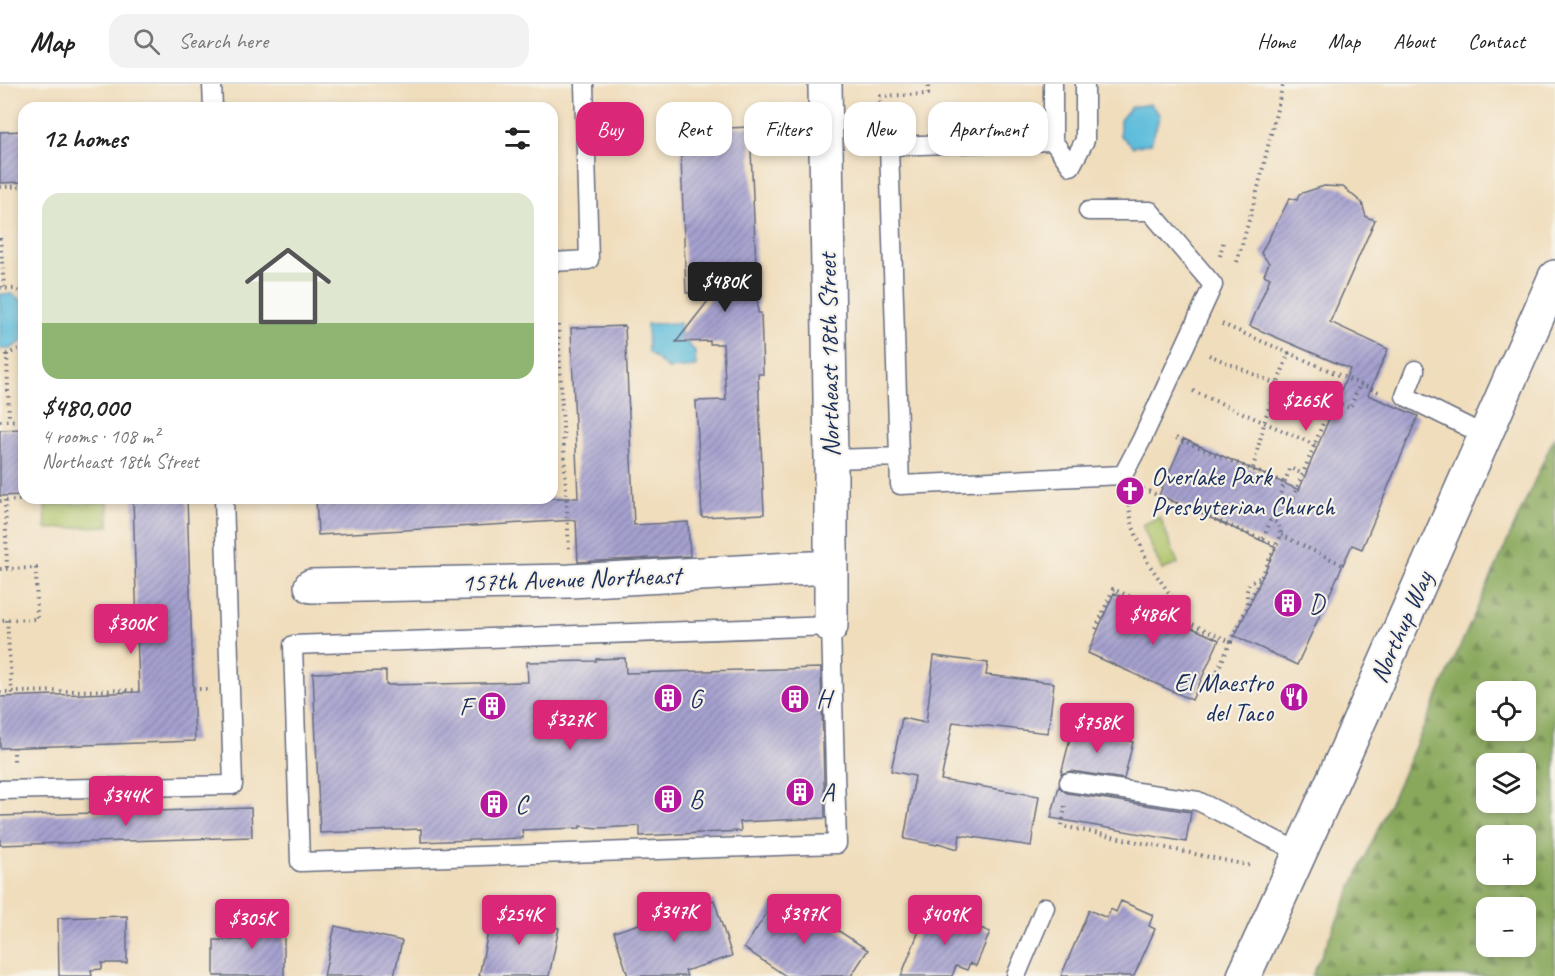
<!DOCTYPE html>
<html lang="en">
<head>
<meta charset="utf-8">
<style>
	body { margin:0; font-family:Caveat,sans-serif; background:#f2f2f2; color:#222; height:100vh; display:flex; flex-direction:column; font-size:22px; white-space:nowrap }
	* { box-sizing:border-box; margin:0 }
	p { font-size:20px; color:#767676 }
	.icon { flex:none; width:33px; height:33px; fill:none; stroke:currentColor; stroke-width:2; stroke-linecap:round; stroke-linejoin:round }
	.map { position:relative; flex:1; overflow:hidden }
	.panel { position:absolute; left:18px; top:18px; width:540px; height:402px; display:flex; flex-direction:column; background:#fff; border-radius:18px; box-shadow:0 3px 9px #0003 }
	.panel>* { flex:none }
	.hud { position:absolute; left:576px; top:18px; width:570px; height:54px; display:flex; gap:12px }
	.fabs { position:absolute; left:1476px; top:597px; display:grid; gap:12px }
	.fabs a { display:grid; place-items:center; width:60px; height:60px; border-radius:12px; background:#fff; box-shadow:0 3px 9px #0003; font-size:30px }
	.price { position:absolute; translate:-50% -51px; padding:0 14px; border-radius:6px; background:#db2777; color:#fff; font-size:20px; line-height:39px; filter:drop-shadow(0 2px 3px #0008) }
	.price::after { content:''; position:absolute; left:50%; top:36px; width:18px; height:14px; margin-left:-9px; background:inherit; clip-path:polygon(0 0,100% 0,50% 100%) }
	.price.current { background:#222; color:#fff }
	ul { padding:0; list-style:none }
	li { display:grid; align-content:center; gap:12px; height:318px; padding:0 24px }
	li+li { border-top:2px solid #e0e0e0 }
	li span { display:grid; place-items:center; height:186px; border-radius:18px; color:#555 }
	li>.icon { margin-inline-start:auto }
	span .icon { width:108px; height:108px; fill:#fffc; stroke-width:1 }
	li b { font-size:26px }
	h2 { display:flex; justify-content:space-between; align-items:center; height:72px; padding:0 24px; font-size:26px }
	.chip { padding:0 21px; border-radius:18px; background:#fff; box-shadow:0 3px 9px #0003; font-size:21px; line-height:54px }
	.chip.current { background:#db2777; color:#fff }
	header { display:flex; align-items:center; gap:36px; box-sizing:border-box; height:84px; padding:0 30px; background:#fff; border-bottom:2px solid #e0e0e0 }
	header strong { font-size:28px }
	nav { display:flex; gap:33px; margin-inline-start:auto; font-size:21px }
	.search { width:420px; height:54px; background:#f2f2f2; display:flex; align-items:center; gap:15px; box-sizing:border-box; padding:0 21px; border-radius:18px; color:#767676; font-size:22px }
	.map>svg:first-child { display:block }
	.green { fill:#acc266; stroke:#647862; stroke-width:1.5 }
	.forest { fill:url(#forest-firs); stroke:#526c5c; stroke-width:1.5; fill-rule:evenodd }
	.water { fill:#5ebddc; stroke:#3c769d; stroke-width:1.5 }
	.building { fill:url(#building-hatch) }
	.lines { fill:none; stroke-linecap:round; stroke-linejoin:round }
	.lane-casing { stroke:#666c7f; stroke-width:21 }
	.street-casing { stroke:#666c7f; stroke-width:36 }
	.secondary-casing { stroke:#666c7f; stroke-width:36 }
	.path { stroke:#666c7f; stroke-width:4; stroke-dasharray:1.5 4.5; stroke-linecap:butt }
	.lane { stroke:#fff; stroke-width:18 }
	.street { stroke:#fff; stroke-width:33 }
	.secondary { stroke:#fff; stroke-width:33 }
	.labels { text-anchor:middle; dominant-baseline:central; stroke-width:4.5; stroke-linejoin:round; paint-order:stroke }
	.street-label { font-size:26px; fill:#1b2f5e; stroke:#f7f3e8 }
	.poi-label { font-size:26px; fill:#1b2f5e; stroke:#f7f3e8; text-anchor:start }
</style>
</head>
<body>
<header>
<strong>Map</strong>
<div class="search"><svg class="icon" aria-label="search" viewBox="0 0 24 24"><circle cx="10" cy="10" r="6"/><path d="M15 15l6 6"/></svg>Search here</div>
<nav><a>Home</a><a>Map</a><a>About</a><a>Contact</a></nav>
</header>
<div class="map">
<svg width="1555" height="892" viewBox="0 0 1555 892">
	<defs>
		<pattern id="forest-firs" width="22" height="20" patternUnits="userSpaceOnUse" patternTransform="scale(1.5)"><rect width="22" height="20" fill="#89a85b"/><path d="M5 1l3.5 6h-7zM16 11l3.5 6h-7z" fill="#6f894e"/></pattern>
		<pattern id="building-hatch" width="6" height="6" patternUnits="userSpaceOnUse" patternTransform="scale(1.5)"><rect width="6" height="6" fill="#a6a1cf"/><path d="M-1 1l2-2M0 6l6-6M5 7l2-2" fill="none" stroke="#8684ab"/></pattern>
	</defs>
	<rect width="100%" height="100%" fill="#f7f3e8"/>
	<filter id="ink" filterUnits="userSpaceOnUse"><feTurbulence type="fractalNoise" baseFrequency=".0167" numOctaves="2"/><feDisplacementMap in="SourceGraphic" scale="12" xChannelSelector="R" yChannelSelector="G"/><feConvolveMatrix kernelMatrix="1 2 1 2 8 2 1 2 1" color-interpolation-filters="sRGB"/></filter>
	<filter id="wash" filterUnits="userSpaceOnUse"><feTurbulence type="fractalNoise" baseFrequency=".008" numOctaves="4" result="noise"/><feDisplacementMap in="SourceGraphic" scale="24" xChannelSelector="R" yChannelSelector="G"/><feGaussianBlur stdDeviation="1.35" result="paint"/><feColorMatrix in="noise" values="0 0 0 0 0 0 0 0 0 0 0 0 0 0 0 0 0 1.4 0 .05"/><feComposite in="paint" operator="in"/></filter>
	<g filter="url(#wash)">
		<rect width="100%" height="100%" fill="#f0ddbc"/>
		<path class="green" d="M 108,418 L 109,442 L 46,445 L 45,421 Z
			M 1160,433 L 1178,480 L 1162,486 L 1142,441 Z"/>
		<path class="forest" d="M 1555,351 L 1555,892 L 1312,892 ZM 1486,608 L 1526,608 L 1526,646 L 1486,646 ZM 1486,680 L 1526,680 L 1526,718 L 1486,718 ZM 1486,752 L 1526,752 L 1526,790 L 1486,790 ZM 1486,824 L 1526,824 L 1526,862 L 1486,862 Z"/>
		<path class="water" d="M 1150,20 L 1160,31 L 1151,59 L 1133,63 L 1120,51 L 1120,36 L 1131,23 Z
			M 0,210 L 12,210 L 24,218 L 24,256 L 10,265 L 0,265 Z
			M 680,239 L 681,253 L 695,267 L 696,283 L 668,285 L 648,268 L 647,240 Z"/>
		<g id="blocks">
			<path class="building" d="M 750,43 L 758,229 L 761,229 L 763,290 L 758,290 L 764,430 L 702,433 L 696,317 L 726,316 L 723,260 L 710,260 L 710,257 L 676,258 L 715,208 L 686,209 L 680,46 Z
				M 24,47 L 24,98 L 0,99 L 0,48 Z
				M 1324,102 L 1343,103 L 1362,119 L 1366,133 L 1375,136 L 1330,238 L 1388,265 L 1368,311 L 1418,332 L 1362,465 L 1352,461 L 1297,581 L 1235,552 L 1276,463 L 1159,411 L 1184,355 L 1299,406 L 1350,285 L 1250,242 L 1270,194 L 1264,191 L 1269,179 L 1261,169 L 1290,114 L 1297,116 L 1299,110 Z
				M 625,242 L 634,441 L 688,438 L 690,472 L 578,478 L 576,436 L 318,451 L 316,414 L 578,414 L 571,244 Z
				M 24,345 L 24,411 L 0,412 L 0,346 Z
				M 133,414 L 187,414 L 195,657 L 0,664 L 0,613 L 139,608 Z
				M 1114,509 L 1219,556 L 1192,616 L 1088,569 Z
				M 934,572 L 988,579 L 986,591 L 1054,599 L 1048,649 L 953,638 L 941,696 L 1039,712 L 1031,762 L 960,751 L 958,765 L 938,759 L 937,761 L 904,755 L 915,692 L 891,687 L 902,634 L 926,639 Z
				M 625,574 L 626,589 L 821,584 L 825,734 L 740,738 L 741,747 L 640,752 L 640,742 L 598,744 L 580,742 L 580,744 L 522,746 L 523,754 L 421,758 L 421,745 L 320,749 L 313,589 L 386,587 L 386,601 L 528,598 L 527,578 L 596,577 L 596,575 Z
				M 1073,643 L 1133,658 L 1124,695 L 1071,687 L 1061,690 Z
				M 1059,702 L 1062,706 L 1067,709 L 1191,728 L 1186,758 L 1051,734 Z
				M 251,724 L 252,753 L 0,761 L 0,732 Z
				M 714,816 L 732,872 L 685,887 L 687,892 L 628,892 L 614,848 Z
				M 1121,817 L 1153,831 L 1149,842 L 1155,845 L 1134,892 L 1061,892 L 1089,826 L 1107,834 L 1111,825 L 1116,828 Z
				M 774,818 L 785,826 L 790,819 L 817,837 L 819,834 L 868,866 L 851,892 L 786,892 L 744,864 Z
				M 929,822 L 990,848 L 976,882 L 970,879 L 967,886 L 956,882 L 952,892 L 901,892 Z
				M 515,825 L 551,833 L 550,842 L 559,844 L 549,892 L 479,892 L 492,829 L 513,834 Z
				M 127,832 L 127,879 L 102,879 L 102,885 L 91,886 L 92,892 L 59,892 L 58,834 Z
				M 278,832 L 277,842 L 284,842 L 284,892 L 214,892 L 214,856 L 242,856 L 241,833 Z
				M 335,842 L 402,857 L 394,892 L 324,892 Z"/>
		</g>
	</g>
	<g filter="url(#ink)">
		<use href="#blocks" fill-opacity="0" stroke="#666c7f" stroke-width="1.5"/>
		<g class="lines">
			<g class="lane-casing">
				<path id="lane" d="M 212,0 L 213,24
					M 1053,57 L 1071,82 L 1085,56 L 1085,0
					M 552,178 L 589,176 L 584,0
					M 1415,286 L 1405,312 L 1486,352
					M 899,373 L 889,62 L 1053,57 L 1053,0
					M 831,375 L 899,373 L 900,401 L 1123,391 L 1141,357 L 1213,201 L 1150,127 L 1088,127
					M 831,542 L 837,760 L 300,778 L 293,561 Z
					M 1069,698 L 1198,717 L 1301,769
					M 0,706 L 233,701 L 224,414
					M 1016,892 L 1045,823"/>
			</g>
			<g class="street-casing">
				<path id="street" d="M 825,0 L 831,375 L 831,542
					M 311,502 L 570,497 L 830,483"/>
			</g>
			<g class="secondary-casing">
				<path id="secondary" d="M 1244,892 L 1347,665 L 1555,193"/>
			</g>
			<path class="path" d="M 881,24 L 880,12 L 928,10 L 928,0
				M 0,103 L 24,102
				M 0,154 L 4,203
				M 1220,172 L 1224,155
				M 1237,178 L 1257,108 L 1283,0
				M 0,204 L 15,205 L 24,210
				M 1222,240 L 1360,300
				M 558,241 L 569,466
				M 0,269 L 7,270 L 24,263
				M 7,270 L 9,336
				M 1209,271 L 1330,323
				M 1193,307 L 1315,361
				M 0,337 L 24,336
				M 1176,354 L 1285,399
				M 1253,384 L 1266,332 L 1289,268
				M 1143,405 L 1263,456 L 1290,384 L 1303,390
				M 1127,415 L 1133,443 L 1148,479 L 1190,539 L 1231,558 L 1210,602 L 1222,607
				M 5,416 L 7,484
				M 0,417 L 61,414
				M 1277,419 L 1289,424 L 1332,317 L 1350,324 L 1360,300 L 1381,309
				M 1281,451 L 1343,481
				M 1263,456 L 1275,460
				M 0,485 L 36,484 L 37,535 L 0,536
				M 1247,519 L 1247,507 L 1249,499 L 1259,494
				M 7,536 L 12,612
				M 1096,545 L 1113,505 L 1189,539
				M 1231,558 L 1281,451 C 1280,442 1278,439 1270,435
				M 193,605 L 207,605
				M 0,608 L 139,606
				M 14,663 L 14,681
				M 1065,722 L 1062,742 L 1252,782"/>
			<use href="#lane" class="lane"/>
			<use href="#street" class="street"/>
			<use href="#secondary" class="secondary"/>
		</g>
	</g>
	<defs>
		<g id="church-disc" transform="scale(1.5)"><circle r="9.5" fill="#b5179e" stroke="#f7f3e8"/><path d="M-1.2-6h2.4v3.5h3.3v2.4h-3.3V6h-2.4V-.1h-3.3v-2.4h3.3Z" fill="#fff"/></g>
		<g id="building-disc" transform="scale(1.5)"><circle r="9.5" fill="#b5179e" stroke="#f7f3e8"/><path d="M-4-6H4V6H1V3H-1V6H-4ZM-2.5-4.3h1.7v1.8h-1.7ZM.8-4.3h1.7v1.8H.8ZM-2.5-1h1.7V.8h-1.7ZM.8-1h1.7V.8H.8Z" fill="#fff"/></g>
		<g id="restaurant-disc" transform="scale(1.5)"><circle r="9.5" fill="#b5179e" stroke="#f7f3e8"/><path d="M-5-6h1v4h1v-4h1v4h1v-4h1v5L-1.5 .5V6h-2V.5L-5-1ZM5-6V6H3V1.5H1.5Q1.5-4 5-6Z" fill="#fff"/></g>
	</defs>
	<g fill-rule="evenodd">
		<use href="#church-disc" x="1130" y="407"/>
		<use href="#building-disc" x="1288" y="519"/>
		<use href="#restaurant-disc" x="1294" y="613"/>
		<use href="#building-disc" x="668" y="614"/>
		<use href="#building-disc" x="795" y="615"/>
		<use href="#building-disc" x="492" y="622"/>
		<use href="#building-disc" x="800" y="708"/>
		<use href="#building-disc" x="668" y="715"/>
		<use href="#building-disc" x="494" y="720"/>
	</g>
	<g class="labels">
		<g class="street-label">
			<text transform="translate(829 271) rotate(-91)">Northeast 18th Street</text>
			<text transform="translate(571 495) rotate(-2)">157th Avenue Northeast</text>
			<text transform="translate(1401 543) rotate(-66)">Northup Way</text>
		</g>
		<g class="poi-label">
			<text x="1151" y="392">Overlake Park<tspan x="1151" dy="30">Presbyterian Church</tspan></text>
			<text x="1309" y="519">D</text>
			<text x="1273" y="598" text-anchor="end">El Maestro<tspan x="1273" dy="30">del Taco</tspan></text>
			<text x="689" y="614">G</text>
			<text x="816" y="615">H</text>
			<text x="471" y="622" text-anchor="end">F</text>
			<text x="821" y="708">A</text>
			<text x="689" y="715">B</text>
			<text x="515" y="720">C</text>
		</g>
	</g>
</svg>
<div class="fabs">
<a><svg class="icon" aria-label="locate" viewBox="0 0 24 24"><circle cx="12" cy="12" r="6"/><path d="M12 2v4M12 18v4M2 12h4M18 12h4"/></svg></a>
<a><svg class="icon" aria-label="layers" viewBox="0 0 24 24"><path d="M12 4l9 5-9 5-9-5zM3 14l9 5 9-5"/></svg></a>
<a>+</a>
<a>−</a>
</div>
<b class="price current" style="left:725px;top:229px">$480K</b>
<b class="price" style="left:1306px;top:348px">$265K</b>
<b class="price" style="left:1153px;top:562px">$486K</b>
<b class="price" style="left:131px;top:571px">$300K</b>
<b class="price" style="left:570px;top:667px">$327K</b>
<b class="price" style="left:1097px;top:670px">$758K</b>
<b class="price" style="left:126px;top:743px">$344K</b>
<b class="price" style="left:674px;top:859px">$347K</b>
<b class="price" style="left:804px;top:861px">$397K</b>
<b class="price" style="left:519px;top:862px">$254K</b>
<b class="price" style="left:945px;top:862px">$409K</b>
<b class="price" style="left:252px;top:866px">$305K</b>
<div class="hud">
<a class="chip current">Buy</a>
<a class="chip">Rent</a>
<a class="chip">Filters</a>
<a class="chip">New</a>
<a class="chip">Apartment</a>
</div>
<section class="panel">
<h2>12 homes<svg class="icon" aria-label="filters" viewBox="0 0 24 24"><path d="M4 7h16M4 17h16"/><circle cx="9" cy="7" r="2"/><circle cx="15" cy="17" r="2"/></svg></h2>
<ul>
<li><span style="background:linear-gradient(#dfe7d0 70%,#8fb573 0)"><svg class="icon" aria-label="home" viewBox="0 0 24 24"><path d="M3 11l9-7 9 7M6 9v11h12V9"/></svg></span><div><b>$480,000</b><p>4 rooms · 108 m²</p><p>Northeast 18th Street</p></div></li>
</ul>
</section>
</div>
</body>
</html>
